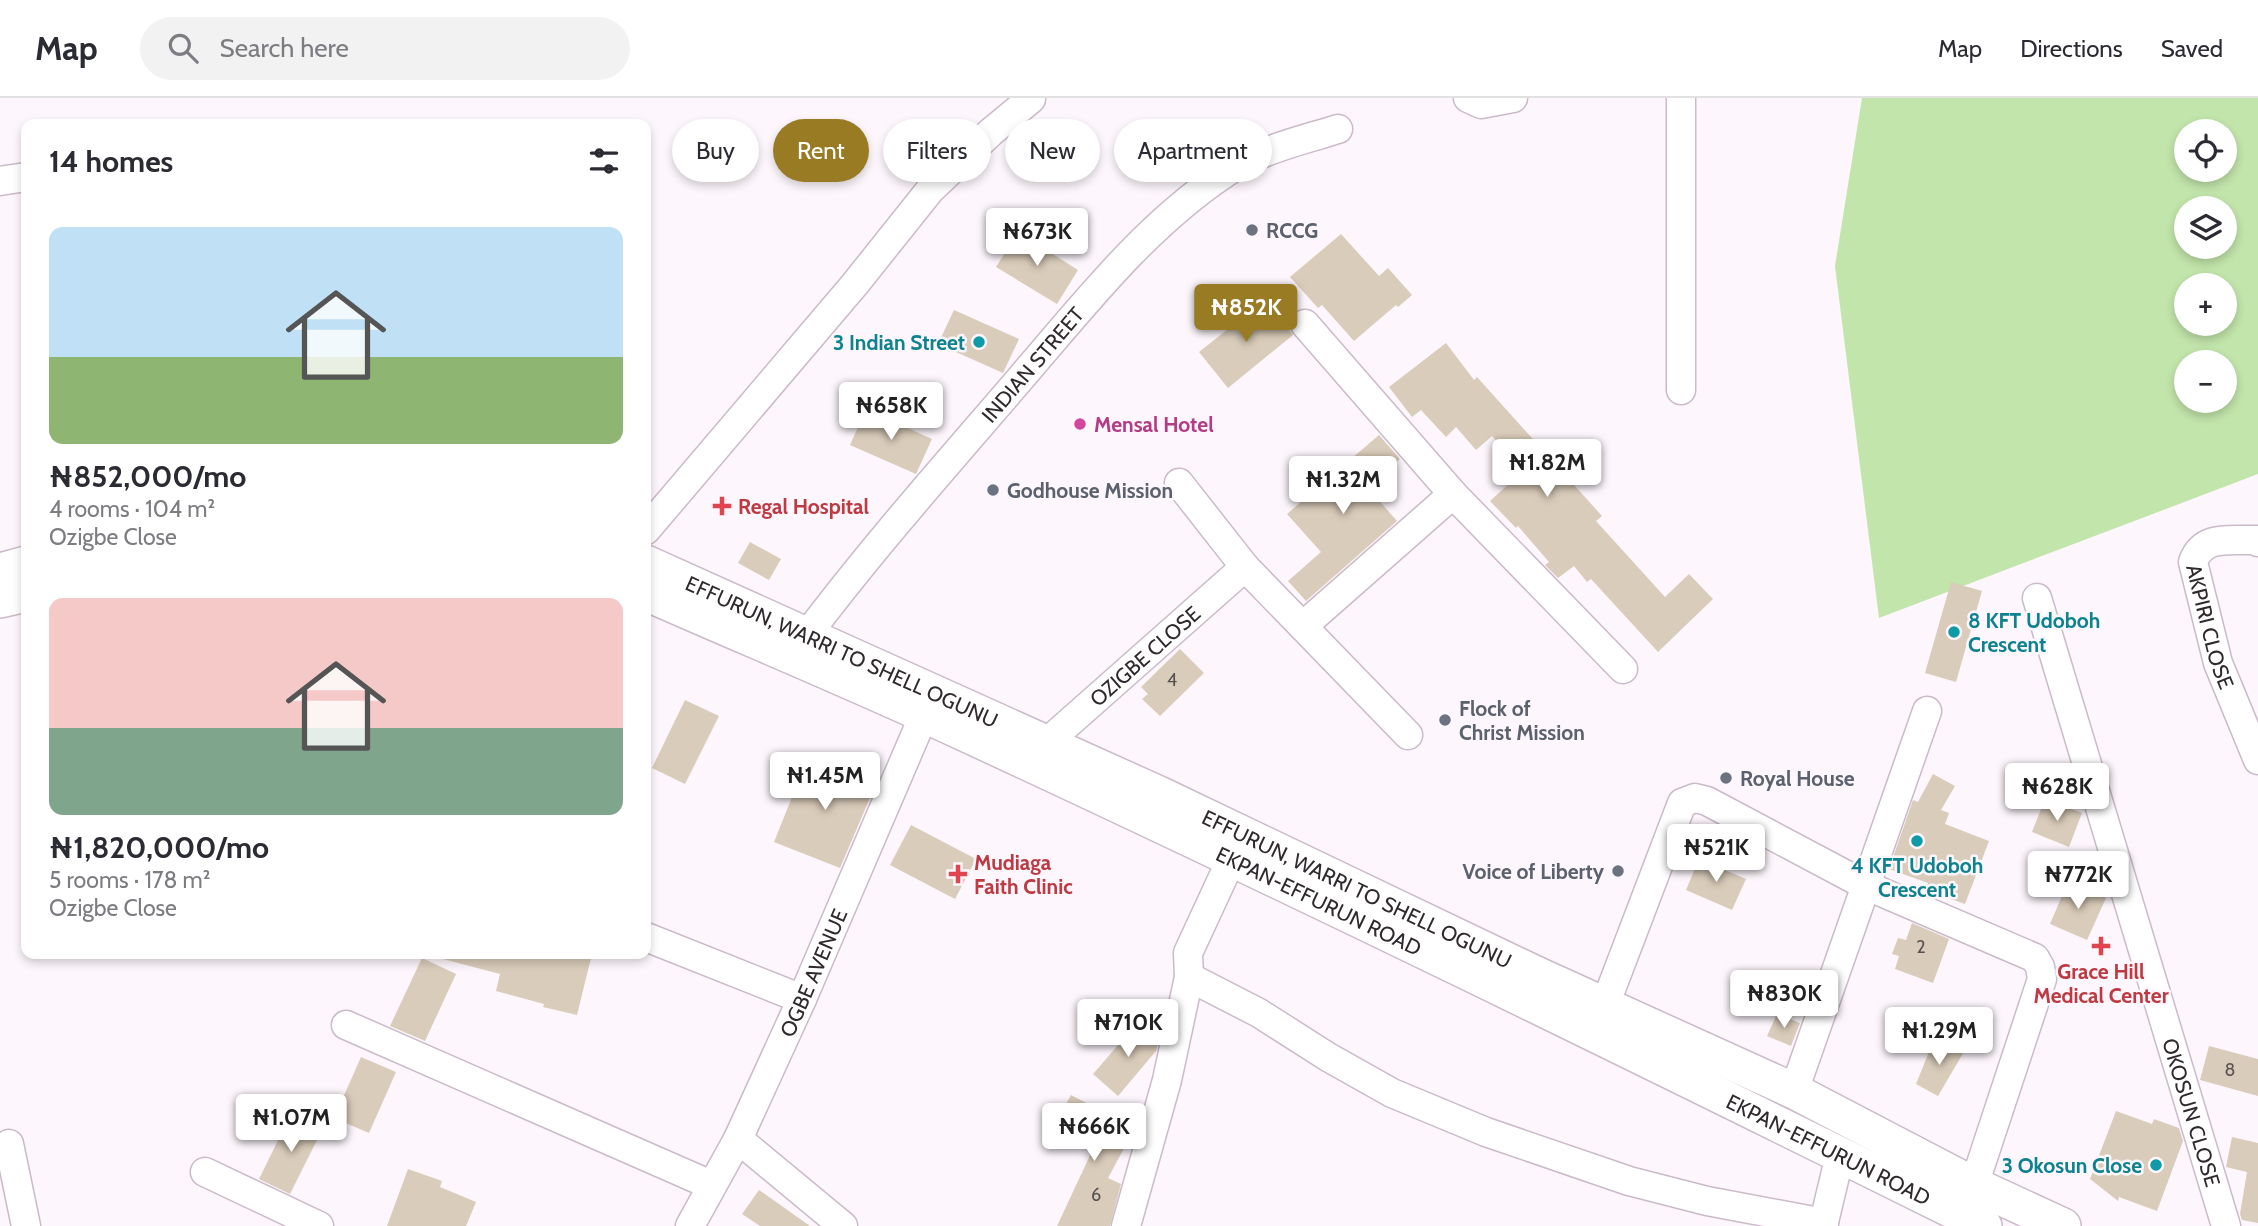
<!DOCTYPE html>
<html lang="en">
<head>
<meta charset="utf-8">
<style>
	body { margin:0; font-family:Cabin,sans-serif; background:#f2f2f3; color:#2b2b33; height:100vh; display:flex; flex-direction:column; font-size:26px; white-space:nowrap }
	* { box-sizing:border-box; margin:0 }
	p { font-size:23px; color:#7c7c81 }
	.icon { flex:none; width:38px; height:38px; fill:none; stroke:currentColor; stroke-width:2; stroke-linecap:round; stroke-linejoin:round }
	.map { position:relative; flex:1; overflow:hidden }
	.drawer { position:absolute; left:21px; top:21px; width:630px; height:840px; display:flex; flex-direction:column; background:#fff; border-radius:14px; box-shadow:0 4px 10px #0003 }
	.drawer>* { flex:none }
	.hud { position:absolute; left:672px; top:21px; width:665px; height:63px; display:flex; gap:14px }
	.tools { position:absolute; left:2174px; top:21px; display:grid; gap:14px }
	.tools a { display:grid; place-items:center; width:63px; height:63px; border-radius:50%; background:#fff; box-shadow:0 4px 10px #0003; font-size:35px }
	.price { position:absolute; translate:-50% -60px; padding:0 16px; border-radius:7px; background:#fff; color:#222; font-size:23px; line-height:46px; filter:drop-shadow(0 2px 4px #0008) }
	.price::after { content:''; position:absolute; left:50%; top:42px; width:21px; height:16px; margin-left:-10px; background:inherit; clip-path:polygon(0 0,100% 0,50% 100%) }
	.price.selected { background:#997b24; color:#fff }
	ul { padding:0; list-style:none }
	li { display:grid; align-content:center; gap:14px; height:371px; padding:0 28px }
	li span { display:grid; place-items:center; height:217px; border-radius:14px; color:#555 }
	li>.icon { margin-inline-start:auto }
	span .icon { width:126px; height:126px; fill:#fffc; stroke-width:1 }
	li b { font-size:30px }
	h2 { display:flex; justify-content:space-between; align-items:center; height:84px; padding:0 28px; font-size:30px }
	.tag { padding:0 24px; border-radius:32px; background:#fff; box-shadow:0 4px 10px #0003; font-size:24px; line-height:63px }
	.tag.selected { background:#997b24; color:#fff }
	header { display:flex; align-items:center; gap:42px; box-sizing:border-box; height:98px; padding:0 35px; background:#fff; border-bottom:2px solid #e1e1e2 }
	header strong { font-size:33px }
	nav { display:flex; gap:38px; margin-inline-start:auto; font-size:24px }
	.search { width:490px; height:63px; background:#f2f2f3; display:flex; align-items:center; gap:18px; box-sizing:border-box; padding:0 24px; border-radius:38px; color:#7c7c81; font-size:26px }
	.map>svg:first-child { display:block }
	.green { fill:#c2e5ab; fill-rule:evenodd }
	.building { fill:#daccba }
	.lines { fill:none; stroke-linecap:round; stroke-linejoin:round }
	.minor-casing { stroke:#cbbac9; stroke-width:31 }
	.major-casing { stroke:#cbbac9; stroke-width:38 }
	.minor { stroke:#fff; stroke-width:28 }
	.major { stroke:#fff; stroke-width:35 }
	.worship-dot { fill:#6b7280; stroke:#fdf6fc; stroke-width:2.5 }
	.culture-dot { fill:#0f9aa8; stroke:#fdf6fc; stroke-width:2.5 }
	.hotel-dot { fill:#d1479c; stroke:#fdf6fc; stroke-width:2.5 }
	.health-dot { fill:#e0444e; stroke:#fdf6fc; stroke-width:2.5 }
	.labels { text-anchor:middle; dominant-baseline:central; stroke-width:5; stroke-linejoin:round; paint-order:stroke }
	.number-label { font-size:18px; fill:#5a5252 }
	.worship-label { font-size:21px; font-weight:bold; fill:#5b616d; stroke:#fdf6fc; text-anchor:start }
	.culture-label { font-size:21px; font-weight:bold; fill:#0d838f; stroke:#fdf6fc; text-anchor:end }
	.street-label { font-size:21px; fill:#302a2f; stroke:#fdf6fc }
	.hotel-label { font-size:21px; font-weight:bold; fill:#b23c85; stroke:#fdf6fc; text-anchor:start }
	.health-label { font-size:21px; font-weight:bold; fill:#be3a42; stroke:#fdf6fc; text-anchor:start }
</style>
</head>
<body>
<header>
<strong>Map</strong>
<div class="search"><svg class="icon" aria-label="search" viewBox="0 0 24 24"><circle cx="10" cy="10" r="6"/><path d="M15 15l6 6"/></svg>Search here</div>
<nav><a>Map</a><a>Directions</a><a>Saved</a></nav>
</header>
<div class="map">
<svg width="2258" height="1128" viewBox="0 0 2258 1128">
	<rect width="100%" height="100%" fill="#fdf6fc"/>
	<path class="green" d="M 1862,0 L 2258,0 L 2258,376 L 1879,520 L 1835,168 ZM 2186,33 L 2224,33 L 2224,72 L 2186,72 ZM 2186,110 L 2224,110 L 2224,149 L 2186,149 ZM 2186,187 L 2224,187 L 2224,226 L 2186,226 ZM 2186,264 L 2224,264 L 2224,303 L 2186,303 Z"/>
	<path class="building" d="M 1018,134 L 1078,172 L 1057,206 L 996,169 Z
		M 1341,136 L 1379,178 L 1388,170 L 1412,197 L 1398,209 L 1396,207 L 1354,243 L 1322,207 L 1318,210 L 1290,179 Z
		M 1266,201 L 1293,237 L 1228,290 L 1199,254 Z
		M 954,212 L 1019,241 L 1003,275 L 938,246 Z
		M 1446,245 L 1474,282 L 1477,279 L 1602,418 L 1596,423 L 1665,499 L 1689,476 L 1713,501 L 1658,554 L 1591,481 L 1587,484 L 1574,468 L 1558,480 L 1545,467 L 1549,464 L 1518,428 L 1516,430 L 1490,403 L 1523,373 L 1492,338 L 1476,352 L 1456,329 L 1446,339 L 1421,312 L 1412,319 L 1389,289 Z
		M 866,311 L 932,341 L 916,376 L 850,347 Z
		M 1379,337 L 1400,361 L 1368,390 L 1397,423 L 1306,503 L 1288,483 L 1321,454 L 1287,416 Z
		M 750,444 L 781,461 L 769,482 L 738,465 Z
		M 1951,484 L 1982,493 L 1956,584 L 1925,575 Z
		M 1180,551 L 1204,575 L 1160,618 L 1142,601 L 1148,596 L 1141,589 Z
		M 685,602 L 719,618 L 685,686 L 652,670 Z
		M 834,660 L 856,669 L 852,679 L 875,688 L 840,770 L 774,744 L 807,662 L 829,671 Z
		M 1933,676 L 1955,688 L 1941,712 L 1949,715 L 1945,726 L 1989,743 L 1965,806 L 1925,792 L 1928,785 L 1889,771 L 1913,702 L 1918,704 Z
		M 2045,701 L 2082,715 L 2069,749 L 2032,734 Z
		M 1692,726 L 1717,739 L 1707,758 L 1684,746 Z
		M 911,727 L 976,761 L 955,801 L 890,767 Z
		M 1699,761 L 1746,781 L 1732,812 L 1686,792 Z
		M 2068,784 L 2106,800 L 2087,842 L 2050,826 Z
		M 1912,825 L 1949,841 L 1933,885 L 1895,871 L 1899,858 L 1892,856 L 1898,840 L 1906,842 Z
		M 444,856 L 592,856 L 577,917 L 543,909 L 544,906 L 496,893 L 500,876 L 443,861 Z
		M 422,860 L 456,876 L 425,943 L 390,928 Z
		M 1777,916 L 1800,925 L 1791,948 L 1767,938 Z
		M 1138,924 L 1159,941 L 1156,953 L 1118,998 L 1093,976 Z
		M 1933,944 L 1965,952 L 1938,998 L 1916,986 Z
		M 2209,948 L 2258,961 L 2258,998 L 2200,982 Z
		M 361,959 L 396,974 L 369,1035 L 334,1020 Z
		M 1071,997 L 1135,1030 L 1108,1080 L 1121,1086 L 1110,1128 L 1057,1128 L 1093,1051 L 1053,1030 Z
		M 2116,1013 L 2152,1026 L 2154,1021 L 2179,1030 L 2183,1043 L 2157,1113 L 2119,1099 L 2118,1103 L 2090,1081 Z
		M 291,1016 L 322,1032 L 290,1096 L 259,1081 Z
		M 2232,1039 L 2258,1045 L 2258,1125 L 2242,1122 L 2240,1116 L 2247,1074 L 2226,1069 Z
		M 408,1071 L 442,1083 L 440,1089 L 476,1104 L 466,1128 L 387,1128 Z
		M 759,1092 L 810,1128 L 760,1128 L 742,1116 Z"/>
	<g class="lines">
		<g class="minor-casing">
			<g id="minor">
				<path d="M 1468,0 L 1481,6 L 1513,0"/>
				<path d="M 1681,0 L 1681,292"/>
				<path d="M 0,83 L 26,79"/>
				<path d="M 1305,226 L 1453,396 L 1623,571"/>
				<path d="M 1179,385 L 1245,469 L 1408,637"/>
				<path d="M 646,432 L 855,186 L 930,92 L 991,34 L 1031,1"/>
				<path id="s1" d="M 2258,444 L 2256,442 C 2230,443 2203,436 2193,464 L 2218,565 L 2258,662"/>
				<path id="s2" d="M 2037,500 L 2226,1128"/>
				<path d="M 1303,528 L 1453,396"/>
				<path id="s3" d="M 807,537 C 874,448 948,365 1020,281 C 1083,208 1144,129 1225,75 C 1258,52 1300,43 1338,31"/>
				<path id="s4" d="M 1045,646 L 1245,469"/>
				<path d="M 646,839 L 802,901"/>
				<path d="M 1189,879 L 1259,915 L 1328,959 L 1392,995 L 1486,1034 L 1629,1083 L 1707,1103 L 1824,1125"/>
				<path d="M 1605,907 L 1682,705 L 1695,700 L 1707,703 L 1865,787 L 2035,860 L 2040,869 L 2042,881 L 1974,1087"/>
				<path d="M 346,927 L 711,1087"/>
				<path d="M 1794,993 L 1927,613"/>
				<path d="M 738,1041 L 843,1128"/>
				<path d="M 9,1046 L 26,1128"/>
				<path d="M 205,1074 L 319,1128"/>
				<path id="s5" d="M 690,1128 L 738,1041 L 802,901 L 924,617"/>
				<path d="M 1126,1128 L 1167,982 L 1189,879 L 1188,855 L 1231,762"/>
				<path d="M 1823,1128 L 1840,1057"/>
			</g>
		</g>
		<g class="major-casing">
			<g id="major">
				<path id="s6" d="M 646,465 L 1159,696 L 1538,877 L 1794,993 L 1974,1087 L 2063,1128"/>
				<path d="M 0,473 L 26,466"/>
				<path id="s7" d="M 646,495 C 739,536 833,575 925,617 C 1281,781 1633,954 1984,1128"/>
				<path d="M 0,502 L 26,496"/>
			</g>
		</g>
		<use href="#minor" class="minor"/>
		<use href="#major" class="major"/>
	</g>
	<g class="worship-dot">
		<circle cx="1252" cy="132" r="7"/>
		<circle cx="993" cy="392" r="7"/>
		<circle cx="1445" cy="622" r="7"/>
		<circle cx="1726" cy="680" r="7"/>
		<circle cx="1618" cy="773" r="7"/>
	</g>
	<g class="culture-dot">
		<circle cx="979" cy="244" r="7"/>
		<circle cx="1954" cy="534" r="7"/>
		<circle cx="1917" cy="743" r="7"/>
		<circle cx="2156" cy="1067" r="7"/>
	</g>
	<circle class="hotel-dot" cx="1080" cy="326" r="7"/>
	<g class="health-dot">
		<path d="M718.5 397.5h7v7h7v7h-7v7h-7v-7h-7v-7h7z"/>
		<path d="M954.5 765.5h7v7h7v7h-7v7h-7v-7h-7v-7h7z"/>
		<path d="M2097.5 837.5h7v7h7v7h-7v7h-7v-7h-7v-7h7z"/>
	</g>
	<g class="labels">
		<g class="number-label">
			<text x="1172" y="582">4</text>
			<text x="1921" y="849">2</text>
			<text x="2230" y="972">8</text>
			<text x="1096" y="1097">6</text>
		</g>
		<g class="worship-label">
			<text x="1266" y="132">RCCG</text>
			<text x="1007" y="392">Godhouse Mission</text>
			<text x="1459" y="610">Flock of<tspan x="1459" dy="24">Christ Mission</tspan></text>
			<text x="1740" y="680">Royal House</text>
			<text x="1604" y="773" text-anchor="end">Voice of Liberty</text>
		</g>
		<g class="culture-label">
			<text x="965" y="244">3 Indian Street</text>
			<text x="1968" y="522" text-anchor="start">8 KFT Udoboh<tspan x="1968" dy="24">Crescent</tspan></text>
			<text x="1917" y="767" text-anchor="middle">4 KFT Udoboh<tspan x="1917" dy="24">Crescent</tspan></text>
			<text x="2142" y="1067">3 Okosun Close</text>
		</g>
		<g class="street-label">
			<text stroke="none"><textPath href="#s3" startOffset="352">INDIAN STREET</textPath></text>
			<text stroke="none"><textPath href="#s1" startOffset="142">AKPIRI CLOSE</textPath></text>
			<text stroke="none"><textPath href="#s6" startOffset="215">EFFURUN, WARRI TO SHELL OGUNU</textPath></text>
			<text stroke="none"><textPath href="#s4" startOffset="133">OZIGBE CLOSE</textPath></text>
			<text stroke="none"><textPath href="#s6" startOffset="782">EFFURUN, WARRI TO SHELL OGUNU</textPath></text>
			<text stroke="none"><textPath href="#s7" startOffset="740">EKPAN-EFFURUN ROAD</textPath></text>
			<text stroke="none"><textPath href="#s5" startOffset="282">OGBE AVENUE</textPath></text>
			<text stroke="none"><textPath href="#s2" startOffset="537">OKOSUN CLOSE</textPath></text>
			<text stroke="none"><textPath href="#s7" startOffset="1307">EKPAN-EFFURUN ROAD</textPath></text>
		</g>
		<g class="hotel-label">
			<text x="1094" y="326">Mensal Hotel</text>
		</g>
		<g class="health-label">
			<text x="738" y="408">Regal Hospital</text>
			<text x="974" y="764">Mudiaga<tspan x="974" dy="24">Faith Clinic</tspan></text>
			<text x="2101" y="873" text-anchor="middle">Grace Hill<tspan x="2101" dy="24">Medical Center</tspan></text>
		</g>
	</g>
</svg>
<div class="tools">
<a><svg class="icon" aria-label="locate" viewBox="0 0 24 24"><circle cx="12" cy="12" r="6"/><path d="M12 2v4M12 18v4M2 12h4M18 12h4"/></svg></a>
<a><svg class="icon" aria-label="layers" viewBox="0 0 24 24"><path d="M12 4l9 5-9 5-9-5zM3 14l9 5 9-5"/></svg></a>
<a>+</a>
<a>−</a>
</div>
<b class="price" style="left:1037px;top:170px">₦673K</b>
<b class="price selected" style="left:1246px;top:246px">₦852K</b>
<b class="price" style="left:891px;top:344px">₦658K</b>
<b class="price" style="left:1547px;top:401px">₦1.82M</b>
<b class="price" style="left:1343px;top:418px">₦1.32M</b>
<b class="price" style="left:825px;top:714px">₦1.45M</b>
<b class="price" style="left:2057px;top:725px">₦628K</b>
<b class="price" style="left:1716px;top:786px">₦521K</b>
<b class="price" style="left:2078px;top:813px">₦772K</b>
<b class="price" style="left:1784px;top:932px">₦830K</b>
<b class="price" style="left:1128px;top:961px">₦710K</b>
<b class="price" style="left:1939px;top:969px">₦1.29M</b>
<b class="price" style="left:291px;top:1056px">₦1.07M</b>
<b class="price" style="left:1094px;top:1065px">₦666K</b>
<div class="hud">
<a class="tag">Buy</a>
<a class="tag selected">Rent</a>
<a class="tag">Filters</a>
<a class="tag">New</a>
<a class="tag">Apartment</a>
</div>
<section class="drawer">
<h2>14 homes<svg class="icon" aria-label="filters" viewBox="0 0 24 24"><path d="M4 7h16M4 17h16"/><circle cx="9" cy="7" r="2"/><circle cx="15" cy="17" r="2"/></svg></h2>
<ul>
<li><span style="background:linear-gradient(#bfe0f5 60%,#8fb573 0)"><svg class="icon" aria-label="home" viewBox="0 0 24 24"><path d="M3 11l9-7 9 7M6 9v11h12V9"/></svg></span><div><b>₦852,000/mo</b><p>4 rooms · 104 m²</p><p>Ozigbe Close</p></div></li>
<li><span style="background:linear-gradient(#f6c9c9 60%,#7fa58c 0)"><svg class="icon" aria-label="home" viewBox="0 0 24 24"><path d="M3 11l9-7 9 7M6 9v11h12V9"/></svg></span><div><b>₦1,820,000/mo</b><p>5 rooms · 178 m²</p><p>Ozigbe Close</p></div></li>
</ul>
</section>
</div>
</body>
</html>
